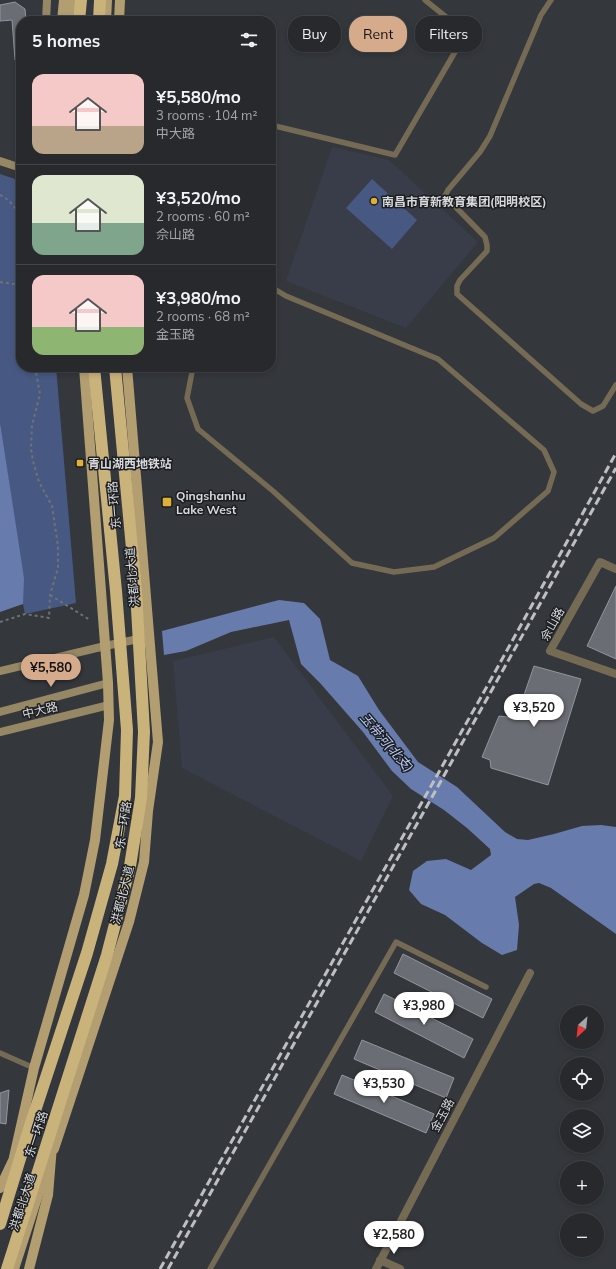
<!DOCTYPE html>
<html lang="en">
<head>
<meta charset="utf-8">
<style>
	body { margin:0; font-family:Mulish,"Noto Sans SC",sans-serif; background:#2f3135; color:#f1f3f6; height:100vh; display:flex; flex-direction:column; font-size:15px; white-space:nowrap }
	* { box-sizing:border-box; margin:0 }
	p { font-size:13px; color:#a4a6aa }
	.icon { flex:none; width:22px; height:22px; fill:none; stroke:currentColor; stroke-width:2; stroke-linecap:round; stroke-linejoin:round }
	.map { position:relative; flex:1; overflow:hidden }
	.details { position:absolute; left:16px; top:16px; width:260px; height:356px; display:flex; flex-direction:column; background:#27292d; border-radius:16px; box-shadow:0 2px 6px #0003,0 0 0 1px #434549 }
	.details>* { flex:none }
	.banner { position:absolute; left:288px; top:16px; width:268px; height:36px; display:flex; gap:8px }
	.needle { width:26px; rotate:207deg }
	.tools { position:absolute; left:560px; top:1005px; display:grid; gap:8px }
	.tools a { display:grid; place-items:center; width:44px; height:44px; border-radius:50%; background:#27292d; box-shadow:0 2px 6px #0003,0 0 0 1px #434549; font-size:20px }
	.price { position:absolute; translate:-50% -34px; padding:0 9px; border-radius:14px; background:#fff; color:#222; font-size:13px; line-height:26px; filter:drop-shadow(0 1px 2px #0008) }
	.price::after { content:''; position:absolute; left:50%; top:24px; width:12px; height:9px; margin-left:-6px; background:inherit; clip-path:polygon(0 0,100% 0,50% 100%) }
	.price.selected { background:#d6ab8b; color:#111 }
	ul { padding:0; list-style:none }
	li { display:flex; align-items:center; gap:12px; height:100px; padding:0 16px }
	li+li { border-top:1px solid #434549 }
	li span { display:grid; place-items:center; flex:none; width:112px; height:80px; border-radius:12px; color:#555 }
	li>.icon { margin-inline-start:auto }
	span .icon { width:48px; height:48px; fill:#fffc; stroke-width:1 }
	li b { font-size:17px }
	h2 { display:flex; justify-content:space-between; align-items:center; height:48px; padding:0 16px; font-size:17px }
	.tag { padding:0 14px; border-radius:16px; background:#27292d; box-shadow:0 2px 6px #0003,0 0 0 1px #434549; font-size:14px; line-height:36px }
	.tag.selected { background:#d6ab8b; color:#111 }
	.map>svg:first-child { display:block }
	.built { fill:#383d49 }
	.green { fill:#475983 }
	.water { fill:#677cac }
	.building { fill:#6a6d73; stroke:#93979d }
	.lines { fill:none; stroke-linecap:round; stroke-linejoin:round }
	.path { stroke:#6e7175; stroke-width:2; stroke-dasharray:3 3; stroke-linecap:butt }
	.lane { stroke:#756b55; stroke-width:5.5 }
	.street { stroke:#756b55; stroke-width:8 }
	.secondary { stroke:#978865; stroke-width:8 }
	.primary { stroke:#b29e70; stroke-width:10 }
	.highway { stroke:#cab27b; stroke-width:12 }
	.rail { stroke:#bdbfc3; stroke-width:3; stroke-dasharray:8 4; stroke-linecap:butt }
	.primary-bridge { stroke:#b29e70; stroke-width:10 }
	.highway-bridge { stroke:#cab27b; stroke-width:12 }
	.poi-dot { fill:#dfb034; stroke:#1d1e21; stroke-width:1.5 }
	.labels { text-anchor:middle; dominant-baseline:central; stroke-width:3; stroke-linejoin:round; paint-order:stroke }
	.poi-label { font-size:12px; font-weight:bold; fill:#d7d9dc; stroke:#1d1e21; text-anchor:start }
	.street-label { font-size:12px; fill:#d7d9dc; stroke:#1d1e21 }
	.water-label { font-size:13px; font-style:italic; fill:#bacef9; stroke:#1d1e21 }
</style>
</head>
<body>
<div class="map">
<svg width="616" height="1269" viewBox="0 0 616 1269">
	<rect width="100%" height="100%" fill="#34373c"/>
	<path class="built" d="M 332,147 L 389,160 L 478,242 L 406,328 L 286,281 Z
		M 274,637 L 393,796 L 361,861 L 182,768 L 173,661 Z"/>
	<path class="green" d="M 0,174 L 21,181 L 21,367 L 56,367 L 76,603 L 25,614 L 23,604 L 23,578 L 0,422 Z
		M 372,179 L 417,220 L 392,249 L 346,208 Z"/>
	<path class="water" d="M 0,422 L 24,578 L 23,604 L 0,612 Z
		M 279,600 L 304,603 L 320,619 L 330,660 L 358,676 L 379,710 L 418,762 L 457,787 L 505,832 L 517,839 L 528,840 L 554,834 L 582,826 L 601,825 L 616,827 L 616,934 L 551,888 L 539,883 L 534,884 L 515,897 L 519,925 L 517,950 L 502,955 L 482,943 L 445,915 L 421,904 L 409,890 L 413,871 L 427,861 L 446,859 L 471,870 L 491,855 L 490,849 L 467,828 L 444,810 L 411,789 L 392,771 L 363,732 L 320,683 L 301,664 L 289,620 L 231,632 L 186,651 L 164,655 L 162,631 Z"/>
	<path class="building" d="M 15,2 L 25,9 L 26,21 L 21,21 L 21,60 L 15,60 L 12,20 L 0,21 L 0,5 Z
		M 616,586 L 616,659 L 587,646 Z
		M 534,666 L 581,679 L 548,785 L 491,768 L 490,760 L 482,757 L 499,716 L 516,718 Z
		M 403,954 L 492,999 L 483,1018 L 394,973 Z
		M 384,994 L 473,1039 L 464,1058 L 375,1012 Z
		M 362,1040 L 454,1078 L 446,1098 L 354,1059 Z
		M 342,1075 L 434,1114 L 426,1133 L 334,1094 Z
		M 9,1090 L 6,1124 L 0,1123 L 0,1093 Z"/>
	<g class="lines">
		<path class="path" d="M 0,195 C 9,199 16,208 21,217
			M 0,282 L 21,285
			M 50,595 L 90,620
			M 0,622 L 25,614 L 49,618 L 50,595 L 58,568 L 58,546 L 52,506 L 39,482 L 33,461 L 31,449 L 32,425 L 40,394 L 35,367"/>
		<path class="lane" d="M 551,0 L 541,15 L 490,136 L 480,152 L 448,190 L 445,196 L 485,237 L 487,245 L 487,251 L 460,280 L 457,286 L 457,294 L 581,404 L 593,411 L 603,406 L 616,385
			M 271,125 L 395,155 L 466,33 L 425,0
			M 193,367 L 187,398 L 198,429 L 273,491 L 352,563 L 394,572 L 434,567 L 494,538 L 548,491 L 554,472 L 544,450 L 438,359 L 286,296 L 271,287
			M 0,1053 L 34,1068
			M 210,1269 L 396,942 L 486,987"/>
		<path class="street" d="M 616,569 L 600,562 L 550,651 L 616,674
			M 380,1260 L 400,1269
			M 376,1269 L 530,973"/>
		<path class="secondary" d="M 46,21 L 47,0
			M 0,161 L 21,168
			M 0,671 L 105,646 L 143,638
			M 0,712 L 108,683
			M 0,732 L 109,705"/>
		<path class="primary" d="M 62,21 L 64,0
			M 72,21 L 72,0
			M 106,21 L 107,0
			M 119,21 L 120,0
			M 54,1149 L 129,922 L 144,862 L 148,811 L 158,742 L 127,367
			M 14,1157 L 34,1068 L 84,895 L 95,840 L 109,720 L 108,683 L 84,367
			M 14,1269 L 48,1164"/>
		<path class="highway" d="M 79,21 L 81,0
			M 99,21 L 100,0"/>
		<path class="rail" d="M 160,1269 L 490,681 L 616,453
			M 168,1269 L 616,468"/>
		<path class="primary-bridge" d="M 0,1188 L 19,1148
			M 29,1269 L 48,1195 L 53,1134"/>
		<path class="highway-bridge" d="M 0,1224 L 30,1126 L 87,953 L 112,864 L 125,796 L 127,730 L 116,591 L 94,367
			M 7,1269 L 107,955 L 130,866 L 141,798 L 144,732 L 136,591 L 115,367"/>
	</g>
	<g class="poi-dot">
		<circle cx="374" cy="201" r="4"/>
		<rect x="76" y="459" width="8" height="8" rx="2"/>
		<rect x="162" y="497" width="10" height="10" rx="2"/>
	</g>
	<g class="labels">
		<g class="poi-label">
			<text x="382" y="201">南昌市育新教育集团(阳明校区)</text>
			<text x="88" y="463">青山湖西地铁站</text>
			<text x="176" y="495">Qingshanhu<tspan x="176" dy="14">Lake West</tspan></text>
		</g>
		<g class="street-label">
			<text transform="translate(114 505) rotate(-95)">东一环路</text>
			<text transform="translate(132 577) rotate(-95)">洪都北大道</text>
			<text transform="translate(552 624) rotate(-61)">佘山路</text>
			<text transform="translate(40 710) rotate(-14)">中大路</text>
			<text transform="translate(123 825) rotate(-81)">东一环路</text>
			<text transform="translate(122 895) rotate(-76)">洪都北大道</text>
			<text transform="translate(442 1115) rotate(-62)">金玉路</text>
			<text transform="translate(36 1134) rotate(-72)">东一环路</text>
			<text transform="translate(22 1202) rotate(-72)">洪都北大道</text>
		</g>
		<g class="water-label">
			<text transform="translate(387 742) rotate(49)">玉带河(北支)</text>
		</g>
	</g>
</svg>
<div class="tools">
<a><svg class="needle" viewBox="-14 -14 28 28"><path d="M0-13l5 13h-10z" fill="#e53935"/><path d="M0 13l5-13h-10z" fill="#a4a6aa"/></svg></a>
<a><svg class="icon" aria-label="locate" viewBox="0 0 24 24"><circle cx="12" cy="12" r="6"/><path d="M12 2v4M12 18v4M2 12h4M18 12h4"/></svg></a>
<a><svg class="icon" aria-label="layers" viewBox="0 0 24 24"><path d="M12 4l9 5-9 5-9-5zM3 14l9 5 9-5"/></svg></a>
<a>+</a>
<a>−</a>
</div>
<b class="price selected" style="left:51px;top:688px">¥5,580</b>
<b class="price" style="left:534px;top:728px">¥3,520</b>
<b class="price" style="left:424px;top:1026px">¥3,980</b>
<b class="price" style="left:384px;top:1104px">¥3,530</b>
<b class="price" style="left:394px;top:1255px">¥2,580</b>
<div class="banner">
<a class="tag">Buy</a>
<a class="tag selected">Rent</a>
<a class="tag">Filters</a>
</div>
<section class="details">
<h2>5 homes<svg class="icon" aria-label="filters" viewBox="0 0 24 24"><path d="M4 7h16M4 17h16"/><circle cx="9" cy="7" r="2"/><circle cx="15" cy="17" r="2"/></svg></h2>
<ul>
<li><span style="background:linear-gradient(#f6c9c9 65%,#b9a48a 0)"><svg class="icon" aria-label="home" viewBox="0 0 24 24"><path d="M3 11l9-7 9 7M6 9v11h12V9"/></svg></span><div><b>¥5,580/mo</b><p>3 rooms · 104 m²</p><p>中大路</p></div></li>
<li><span style="background:linear-gradient(#dfe7d0 60%,#7fa58c 0)"><svg class="icon" aria-label="home" viewBox="0 0 24 24"><path d="M3 11l9-7 9 7M6 9v11h12V9"/></svg></span><div><b>¥3,520/mo</b><p>2 rooms · 60 m²</p><p>佘山路</p></div></li>
<li><span style="background:linear-gradient(#f6c9c9 65%,#8fb573 0)"><svg class="icon" aria-label="home" viewBox="0 0 24 24"><path d="M3 11l9-7 9 7M6 9v11h12V9"/></svg></span><div><b>¥3,980/mo</b><p>2 rooms · 68 m²</p><p>金玉路</p></div></li>
</ul>
</section>
</div>
</body>
</html>
